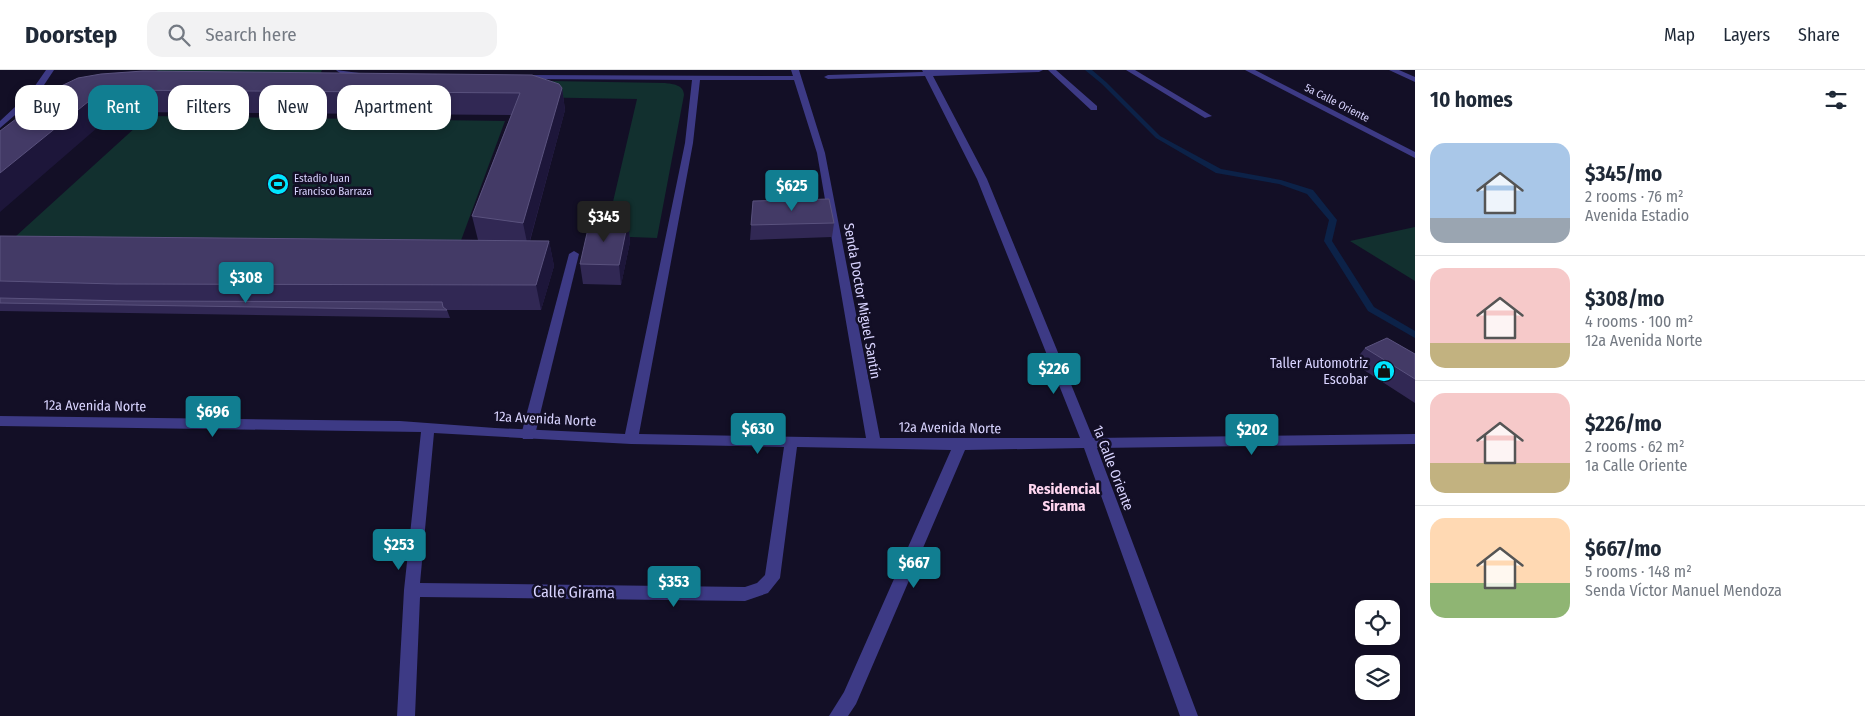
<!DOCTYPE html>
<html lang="en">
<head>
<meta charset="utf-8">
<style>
	body { margin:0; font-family:"Fira Sans Condensed",sans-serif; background:#f2f2f3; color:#1f2937; height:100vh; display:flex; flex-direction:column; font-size:19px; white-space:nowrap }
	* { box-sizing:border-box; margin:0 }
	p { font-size:16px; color:#747a83 }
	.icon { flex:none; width:28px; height:28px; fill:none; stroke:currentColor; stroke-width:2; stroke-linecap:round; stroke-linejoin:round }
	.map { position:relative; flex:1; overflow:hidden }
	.panel { display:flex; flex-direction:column; background:#fff; width:450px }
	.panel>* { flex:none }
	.banner { position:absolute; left:15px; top:15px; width:475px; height:45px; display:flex; gap:10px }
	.fabs { position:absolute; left:1355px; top:530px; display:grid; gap:10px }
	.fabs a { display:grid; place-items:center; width:45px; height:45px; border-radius:10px; background:#fff; box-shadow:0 2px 8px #0003; font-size:25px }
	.price { position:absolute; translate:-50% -42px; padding:0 11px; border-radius:5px; background:#117e91; color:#fff; font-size:16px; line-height:32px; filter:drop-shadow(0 1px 2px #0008) }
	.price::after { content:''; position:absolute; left:50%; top:30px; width:15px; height:11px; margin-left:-8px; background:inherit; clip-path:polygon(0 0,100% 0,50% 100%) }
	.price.active { background:#222; color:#fff }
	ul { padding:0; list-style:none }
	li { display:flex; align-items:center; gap:15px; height:125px; padding:0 15px }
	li+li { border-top:1px solid #e0e1e3 }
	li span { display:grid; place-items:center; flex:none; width:140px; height:100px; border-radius:15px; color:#555 }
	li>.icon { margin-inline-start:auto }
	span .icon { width:60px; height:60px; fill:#fffc; stroke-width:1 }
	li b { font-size:21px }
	h2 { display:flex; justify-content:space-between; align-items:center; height:60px; padding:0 15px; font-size:21px }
	.chip { padding:0 18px; border-radius:15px; background:#fff; box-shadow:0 2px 8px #0003; font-size:18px; line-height:45px }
	.chip.active { background:#117e91; color:#fff }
	header { display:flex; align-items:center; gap:30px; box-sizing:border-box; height:70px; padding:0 25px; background:#fff; border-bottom:1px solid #e0e1e3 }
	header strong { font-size:24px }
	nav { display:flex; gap:28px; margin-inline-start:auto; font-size:18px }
	.search { width:350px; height:45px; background:#f2f2f3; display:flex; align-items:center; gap:12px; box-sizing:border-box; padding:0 18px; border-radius:15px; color:#747a83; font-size:19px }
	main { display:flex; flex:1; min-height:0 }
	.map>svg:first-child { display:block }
	.green { fill:#12302f }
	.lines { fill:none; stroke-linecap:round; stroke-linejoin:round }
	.stream { fill:#0c2248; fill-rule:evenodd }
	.service { fill:#3d3a85; fill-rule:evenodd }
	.minor { fill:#3d3a85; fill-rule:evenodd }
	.wall { fill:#312854 }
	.shaded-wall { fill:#1d163a }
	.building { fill:#433a66; stroke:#5a527e }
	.labels { text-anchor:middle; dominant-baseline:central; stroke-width:5; stroke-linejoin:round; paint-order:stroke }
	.far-street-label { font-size:11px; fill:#d9d4ff; stroke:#130f26 }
	.far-poi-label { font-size:11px; fill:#d9d4ff; stroke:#130f26; text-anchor:start }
	.street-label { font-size:14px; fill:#d9d4ff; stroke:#130f26 }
	.poi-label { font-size:14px; fill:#d9d4ff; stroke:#130f26; text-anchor:end }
	.neighbourhood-label { font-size:15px; font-weight:bold; fill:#ffd6f0; stroke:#130f26 }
	.near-street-label { font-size:16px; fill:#d9d4ff; stroke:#130f26 }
</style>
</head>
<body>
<header>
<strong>Doorstep</strong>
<div class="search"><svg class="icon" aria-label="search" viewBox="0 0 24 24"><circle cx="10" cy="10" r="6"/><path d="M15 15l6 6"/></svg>Search here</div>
<nav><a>Map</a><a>Layers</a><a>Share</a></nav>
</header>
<main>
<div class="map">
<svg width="1415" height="646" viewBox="0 0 1415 646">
	<rect width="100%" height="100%" fill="#130f26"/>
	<path class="green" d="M 158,0 L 322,0 L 321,2 L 327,6 L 336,7 L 665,13 C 673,14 684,15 684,25 L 657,168 L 605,166 L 637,29 L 123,20 Z
		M 148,46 L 505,51 L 456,184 L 4,177 Z
		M 1415,157 L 1415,211 L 1350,171 Z"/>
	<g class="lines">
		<path class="stream" d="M 1085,0 L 1092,0 L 1106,12 L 1160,66 L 1221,99 L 1281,110 L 1313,120 L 1337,150 L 1332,171 L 1374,237 L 1415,261 L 1415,268 L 1368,241 L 1324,171 L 1329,150 L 1307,124 L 1279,114 L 1216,103 L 1156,68 L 1102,14 Z"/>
		<path class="service" d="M 574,181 L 579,184 L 535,365 L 533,369 L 523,369 L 521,365 L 569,184 Z"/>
		<path class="minor" d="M 46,0 L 54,0 L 36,27 L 0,58 L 0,51 L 30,23 Z
			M 336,0 L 359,3 L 363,5 C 356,9 342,6 336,0 Z
			M 791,0 L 799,0 L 825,83 L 880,368 L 1080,368 L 977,109 L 925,6 L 828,9 L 824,7 L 828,5 L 923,2 L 922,0 L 1043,0 L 1039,2 L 933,6 L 987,109 L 1093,368 L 1415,364 L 1415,374 L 1097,378 L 1198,646 L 1180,646 L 1084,378 L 965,380 L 856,634 L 848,646 L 829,646 L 844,622 L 951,380 L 797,377 L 780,508 L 768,523 L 745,531 L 420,527 L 415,646 L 397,646 L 404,520 L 421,362 L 0,356 L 0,346 L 400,351 L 495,358 L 625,364 L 685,73 L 692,10 L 524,9 L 520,7 L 524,5 L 793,6 ZM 700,10 L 794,10 L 817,83 L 866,368 L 639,364 L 693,73 ZM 434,363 L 631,374 L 784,377 L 765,505 L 757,513 L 745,517 L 420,513 Z
			M 1048,0 L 1056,0 L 1097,36 L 1097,40 L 1091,40 Z
			M 1126,0 L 1135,0 L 1212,46 L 1205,48 Z
			M 1245,0 L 1255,0 L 1415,82 L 1415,88 Z
			M 1389,0 L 1399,0 L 1415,7 L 1415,12 Z"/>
	</g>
	<path class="wall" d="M 101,4 L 562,18 L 565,40 L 530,171 L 549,171 L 554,196 L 541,240 L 447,240 L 450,248 L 0,241 L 0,166 L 478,170 L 472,146 L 511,45 L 124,42 L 112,45 Z
		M 753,131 L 834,153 L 832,167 L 750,170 Z
		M 628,151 L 630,172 L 621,215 L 583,214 L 580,194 Z
		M 1365,278 L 1415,284 L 1415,333 L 1353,293 Z"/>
	<path class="shaded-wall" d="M 562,18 L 565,40 L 528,177 L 523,153 Z
		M 111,20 L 124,42 L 112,45 L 0,142 L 0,103 L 99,23 Z
		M 628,151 L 630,172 L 621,215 L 619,195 Z
		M 549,171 L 554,196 L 541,240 L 536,215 Z"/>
	<path class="building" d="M 143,1 L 532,5 L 559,14 L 562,18 L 523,153 L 472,146 L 520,23 L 111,20 L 99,23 L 0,103 L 0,61 L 57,18 L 78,8 L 101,4 Z
		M 829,129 L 834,153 L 751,155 L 753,131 Z
		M 590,150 L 628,151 L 619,195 L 580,194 Z
		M 0,166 L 549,171 L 536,215 L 116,214 L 0,211 Z
		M 0,228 L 128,231 L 442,232 L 443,237 L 447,240 L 0,233 Z
		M 1387,268 L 1415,284 L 1415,309 L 1365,278 Z"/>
	<defs>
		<g id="stadium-disc" transform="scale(1.125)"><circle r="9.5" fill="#00e5ff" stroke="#130f26"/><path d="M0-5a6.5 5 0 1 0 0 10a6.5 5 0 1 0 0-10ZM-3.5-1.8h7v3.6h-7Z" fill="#111"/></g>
		<g id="shop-disc" transform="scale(1.125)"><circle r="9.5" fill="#00e5ff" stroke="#130f26"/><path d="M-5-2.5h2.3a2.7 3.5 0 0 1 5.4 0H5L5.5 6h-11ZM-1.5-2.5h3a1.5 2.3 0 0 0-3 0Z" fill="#111"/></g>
	</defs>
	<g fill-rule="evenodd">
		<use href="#stadium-disc" x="278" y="114"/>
		<use href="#shop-disc" x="1384" y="301"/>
	</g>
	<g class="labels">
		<g class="far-street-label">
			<text transform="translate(1337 33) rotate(27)">5a Calle Oriente</text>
		</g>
		<g class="far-poi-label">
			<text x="294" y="108">Estadio Juan<tspan x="294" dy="13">Francisco Barraza</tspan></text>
		</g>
		<g class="street-label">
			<text transform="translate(862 231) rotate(80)">Senda Doctor Miguel Santín</text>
			<text transform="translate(95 336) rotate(1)">12a Avenida Norte</text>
			<text transform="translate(545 349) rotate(3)">12a Avenida Norte</text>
			<text transform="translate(950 358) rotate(1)">12a Avenida Norte</text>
			<text transform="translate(1113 398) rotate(69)">1a Calle Oriente</text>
		</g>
		<g class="poi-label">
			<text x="1368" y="293">Taller Automotriz<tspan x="1368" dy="16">Escobar</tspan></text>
		</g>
		<g class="neighbourhood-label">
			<text x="1064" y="419">Residencial<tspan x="1064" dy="17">Sirama</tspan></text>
		</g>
		<g class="near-street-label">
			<text transform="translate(574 522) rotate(1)">Calle Girama</text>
		</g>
	</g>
</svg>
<div class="fabs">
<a><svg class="icon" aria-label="locate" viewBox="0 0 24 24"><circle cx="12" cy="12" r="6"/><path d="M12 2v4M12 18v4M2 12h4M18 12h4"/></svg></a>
<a><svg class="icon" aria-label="layers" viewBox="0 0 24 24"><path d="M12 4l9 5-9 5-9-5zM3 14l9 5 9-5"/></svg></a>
</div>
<b class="price" style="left:792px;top:142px">$625</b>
<b class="price active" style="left:604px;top:173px">$345</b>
<b class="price" style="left:246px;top:234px">$308</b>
<b class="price" style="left:1054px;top:325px">$226</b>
<b class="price" style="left:213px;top:368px">$696</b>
<b class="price" style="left:758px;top:385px">$630</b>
<b class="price" style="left:1252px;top:386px">$202</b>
<b class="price" style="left:399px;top:501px">$253</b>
<b class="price" style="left:914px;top:519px">$667</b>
<b class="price" style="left:674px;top:538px">$353</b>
<div class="banner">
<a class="chip">Buy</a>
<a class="chip active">Rent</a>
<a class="chip">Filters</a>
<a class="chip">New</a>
<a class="chip">Apartment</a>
</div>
</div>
<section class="panel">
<h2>10 homes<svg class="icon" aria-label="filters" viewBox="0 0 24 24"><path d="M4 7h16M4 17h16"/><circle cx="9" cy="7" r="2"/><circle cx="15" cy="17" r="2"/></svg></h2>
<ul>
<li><span style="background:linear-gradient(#a9c7e8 75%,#9aa5b1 0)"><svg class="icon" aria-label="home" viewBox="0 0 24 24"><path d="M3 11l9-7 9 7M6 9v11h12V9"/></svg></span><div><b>$345/mo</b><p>2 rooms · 76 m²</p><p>Avenida Estadio</p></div></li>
<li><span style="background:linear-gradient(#f6c9c9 75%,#c2b280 0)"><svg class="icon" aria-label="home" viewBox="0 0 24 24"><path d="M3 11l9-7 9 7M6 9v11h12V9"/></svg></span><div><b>$308/mo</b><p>4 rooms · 100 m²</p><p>12a Avenida Norte</p></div></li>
<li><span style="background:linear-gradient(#f6c9c9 70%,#c2b280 0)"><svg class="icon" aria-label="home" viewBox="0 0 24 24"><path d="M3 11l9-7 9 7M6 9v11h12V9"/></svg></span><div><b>$226/mo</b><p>2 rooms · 62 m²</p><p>1a Calle Oriente</p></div></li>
<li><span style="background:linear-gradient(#ffd9b3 65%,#8fb573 0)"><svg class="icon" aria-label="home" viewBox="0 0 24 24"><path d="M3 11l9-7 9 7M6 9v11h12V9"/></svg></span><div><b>$667/mo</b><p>5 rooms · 148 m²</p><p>Senda Víctor Manuel Mendoza</p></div></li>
</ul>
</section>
</main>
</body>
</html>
